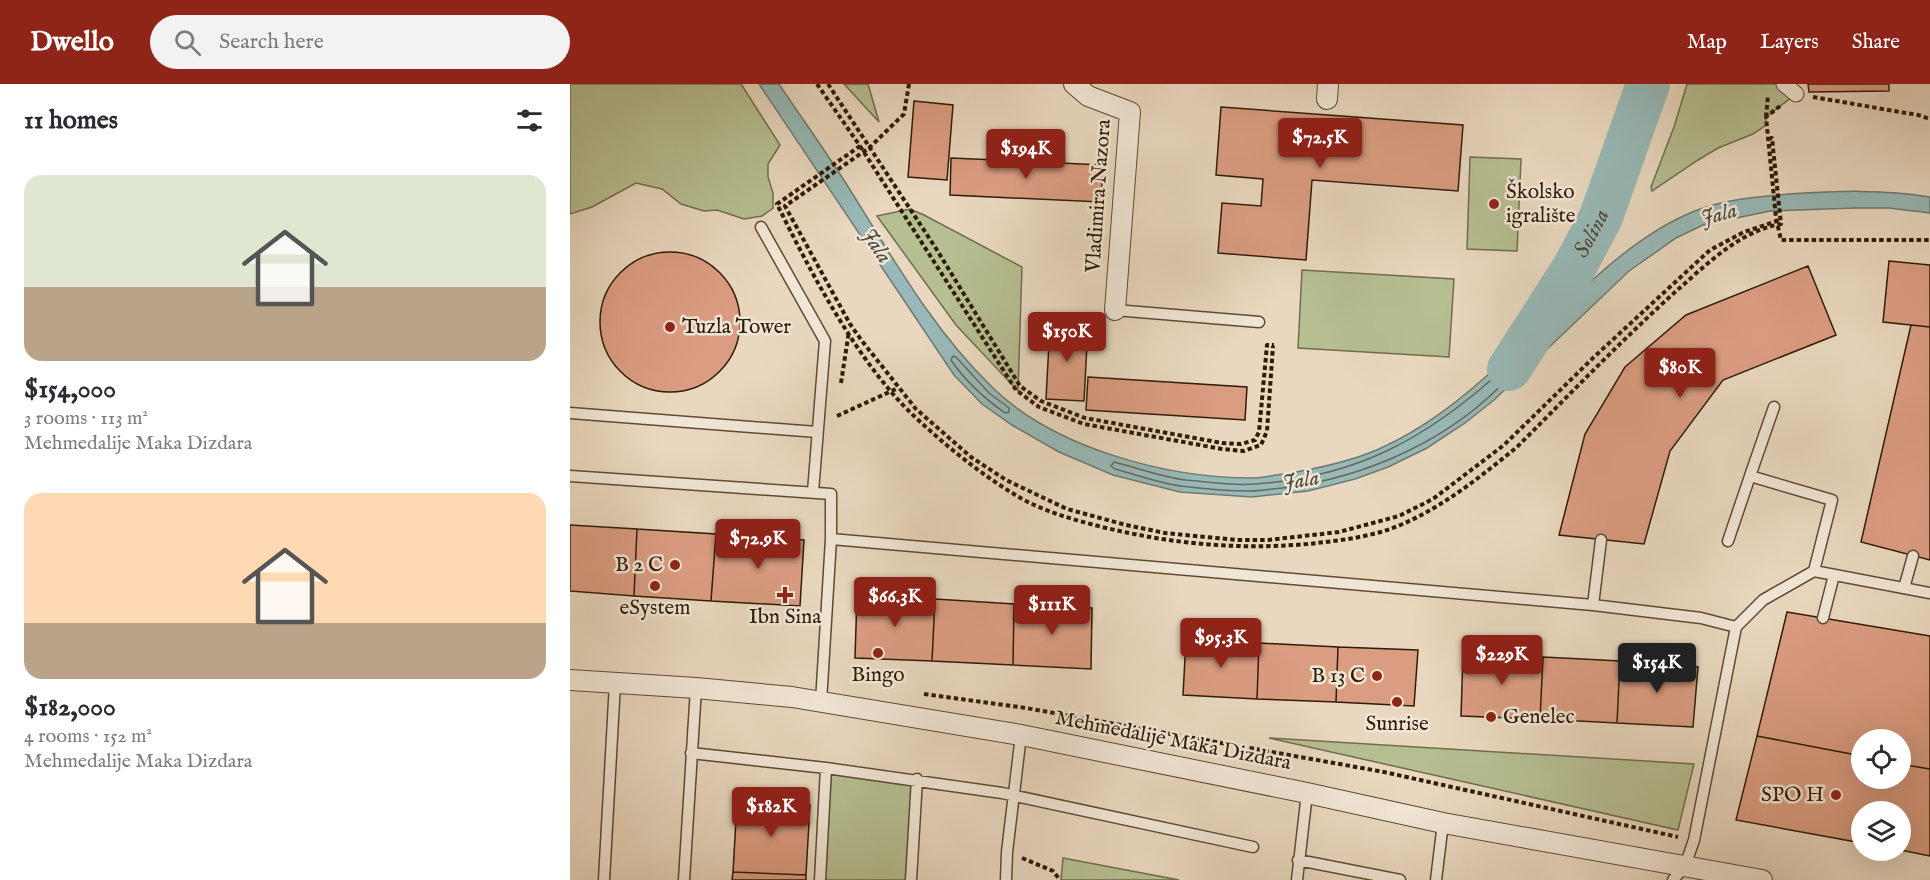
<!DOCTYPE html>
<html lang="en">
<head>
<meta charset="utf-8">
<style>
	body { margin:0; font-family:"IM FELL English",serif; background:#f2f2f3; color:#2b2b33; height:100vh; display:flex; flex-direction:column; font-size:22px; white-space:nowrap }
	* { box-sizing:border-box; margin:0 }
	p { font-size:20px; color:#7c7c81 }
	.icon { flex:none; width:33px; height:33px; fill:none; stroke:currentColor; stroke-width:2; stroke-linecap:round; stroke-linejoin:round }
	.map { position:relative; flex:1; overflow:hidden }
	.panel { display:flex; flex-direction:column; background:#fff; width:570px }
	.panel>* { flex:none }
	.controls { position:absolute; left:1281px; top:645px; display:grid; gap:12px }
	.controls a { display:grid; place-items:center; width:60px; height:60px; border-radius:50%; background:#fff; box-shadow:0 6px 24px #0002; font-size:30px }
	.price { position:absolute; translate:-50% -51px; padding:0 14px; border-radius:6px; background:#8f2418; color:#fff; font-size:20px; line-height:39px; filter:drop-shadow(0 2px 3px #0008) }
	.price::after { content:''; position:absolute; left:50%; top:36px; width:18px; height:14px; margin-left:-9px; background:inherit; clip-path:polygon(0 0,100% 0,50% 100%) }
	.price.on { background:#222; color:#fff }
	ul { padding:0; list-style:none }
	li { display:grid; align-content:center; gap:12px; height:318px; padding:0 24px }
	li span { display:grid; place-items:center; height:186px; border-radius:18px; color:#555 }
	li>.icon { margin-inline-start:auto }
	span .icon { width:108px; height:108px; fill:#fffc; stroke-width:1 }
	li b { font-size:26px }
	h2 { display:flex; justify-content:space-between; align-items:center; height:72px; padding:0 24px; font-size:26px }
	header { display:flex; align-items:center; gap:36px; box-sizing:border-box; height:84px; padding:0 30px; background:#8f2418; color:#fff }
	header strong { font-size:28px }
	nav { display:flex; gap:33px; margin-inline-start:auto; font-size:21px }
	.search { width:420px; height:54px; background:#f2f2f3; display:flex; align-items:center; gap:15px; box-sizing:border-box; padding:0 21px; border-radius:33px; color:#7c7c81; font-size:22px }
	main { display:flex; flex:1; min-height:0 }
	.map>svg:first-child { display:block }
	.green { fill:#b6bf92; stroke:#726d4d; stroke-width:1.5 }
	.water { fill:#98b9b7; stroke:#6e7a71; stroke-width:1.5 }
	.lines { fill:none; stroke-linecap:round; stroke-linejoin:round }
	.shore { stroke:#646a60; stroke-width:1.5 }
	.river { stroke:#98b9b7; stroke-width:44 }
	.building { fill:#db9d82; stroke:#2f1b08; stroke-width:1.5 }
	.service-casing { stroke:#5e4a36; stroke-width:13 }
	.pedestrian-casing { stroke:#5e4a36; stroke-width:17 }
	.minor-casing { stroke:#5e4a36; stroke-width:22 }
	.path { stroke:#2f1b08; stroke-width:4; stroke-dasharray:4.5 3; stroke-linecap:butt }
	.service { stroke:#f1e6d5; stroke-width:10 }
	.pedestrian { stroke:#f1e6d5; stroke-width:15 }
	.minor { stroke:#f1e6d5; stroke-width:20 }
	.poi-dot { fill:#8f2418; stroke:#f1e6d5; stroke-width:2 }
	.labels { text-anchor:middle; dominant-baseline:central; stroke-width:5; stroke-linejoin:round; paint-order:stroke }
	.poi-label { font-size:21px; fill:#2f1b08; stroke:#f1e6d5 }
	.street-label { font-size:21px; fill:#2f1b08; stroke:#f1e6d5 }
	.water-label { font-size:22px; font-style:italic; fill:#4e4a3d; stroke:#f1e6d5 }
</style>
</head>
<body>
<header>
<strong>Dwello</strong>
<div class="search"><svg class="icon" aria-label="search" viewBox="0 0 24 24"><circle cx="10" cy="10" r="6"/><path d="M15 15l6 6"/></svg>Search here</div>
<nav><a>Map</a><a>Layers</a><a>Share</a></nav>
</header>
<main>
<section class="panel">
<h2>11 homes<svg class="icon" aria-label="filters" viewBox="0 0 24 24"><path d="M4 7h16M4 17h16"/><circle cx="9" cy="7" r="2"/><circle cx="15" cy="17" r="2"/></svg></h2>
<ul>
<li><span style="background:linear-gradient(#dfe7d0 60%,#b9a48a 0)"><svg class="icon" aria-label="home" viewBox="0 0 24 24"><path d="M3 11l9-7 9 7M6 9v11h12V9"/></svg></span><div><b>$154,000</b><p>3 rooms · 113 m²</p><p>Mehmedalije Maka Dizdara</p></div></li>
<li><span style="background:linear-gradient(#ffd9b3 70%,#b9a48a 0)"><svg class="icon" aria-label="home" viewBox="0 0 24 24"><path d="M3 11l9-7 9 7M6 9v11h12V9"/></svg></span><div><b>$182,000</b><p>4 rooms · 152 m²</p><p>Mehmedalije Maka Dizdara</p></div></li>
</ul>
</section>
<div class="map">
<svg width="1360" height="796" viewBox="0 0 1360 796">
	<rect width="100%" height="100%" fill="#e9d8bf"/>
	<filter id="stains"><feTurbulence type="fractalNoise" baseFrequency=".00333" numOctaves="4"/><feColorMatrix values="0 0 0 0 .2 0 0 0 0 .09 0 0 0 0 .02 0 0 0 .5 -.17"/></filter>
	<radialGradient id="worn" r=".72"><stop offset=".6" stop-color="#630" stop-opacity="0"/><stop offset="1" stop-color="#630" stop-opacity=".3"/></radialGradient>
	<path class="green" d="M 0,0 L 171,0 L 210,61 L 198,80 L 198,93 L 203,109 L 203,124 L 192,132 L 174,135 L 147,126 L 134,127 L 111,120 L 92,105 L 66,99 L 22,123 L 0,130 Z
		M 274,0 L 298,0 L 309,38 Z
		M 1117,0 L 1214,0 L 1226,10 L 1196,33 L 1196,41 L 1183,50 L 1148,64 L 1128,76 L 1082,107 L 1081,103 L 1104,43 Z
		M 900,73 L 951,75 L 947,167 L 897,165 Z
		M 340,125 L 354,131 L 452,183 L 448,307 L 386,241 L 307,132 Z
		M 732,186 L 884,195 L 879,273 L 728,264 Z
		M 699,654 L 1124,680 L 1108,746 Z
		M 256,684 L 347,695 L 341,796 L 250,796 Z
		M 493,774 L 609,796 L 491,796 Z"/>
	<path class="water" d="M 189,0 L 209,0 C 233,36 259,72 282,109 C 324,176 364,247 422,303 C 484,364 596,394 682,394 C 692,394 703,391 714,390 C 746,385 779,378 809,365 C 856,344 894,313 931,279 L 939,285 C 984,229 1058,153 1125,127 C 1154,115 1188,113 1219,110 C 1266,107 1314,105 1360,113 L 1360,129 L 1319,124 L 1284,124 L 1200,127 L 1133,141 L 1106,154 L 1059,187 L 924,316 L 895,339 L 857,364 L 818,383 L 785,395 L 738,407 L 682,413 L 610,408 L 543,391 L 489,368 L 442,341 L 412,320 L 384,291 Z"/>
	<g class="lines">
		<path class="shore" d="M 383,272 L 386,273 L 419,309 L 439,324 L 439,328 L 435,329 C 414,314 395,297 381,276 Z
			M 930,288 L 937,290 L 938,294 C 881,356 795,394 712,404 C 701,405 691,407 680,407 C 658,407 634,405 611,402 C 589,399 567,391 545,385 L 541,382 L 544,378 C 568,384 592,393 616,396 C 638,398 663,402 685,400 C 786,393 856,355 930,288 Z"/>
		<path class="river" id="s1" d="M 939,285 L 1004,184 L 1031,133 L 1078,0"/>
	</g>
	<path class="building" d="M 1238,0 L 1319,0 L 1319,7 L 1239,8 Z
		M 344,17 L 383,21 L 377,96 L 338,93 Z
		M 651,23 L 893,41 L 888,107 L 742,96 L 736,176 L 648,169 L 652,119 L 691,122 L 693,95 L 646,91 Z
		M 381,74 L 533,81 L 531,118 L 380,111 Z
		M30 238a70 70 0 1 1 140 0a70 70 0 1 1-140 0Z
		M 1319,177 L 1360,181 L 1360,243 L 1313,238 Z
		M 1238,182 L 1266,251 L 1153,296 L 1100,367 L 1074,460 L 989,451 L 1015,350 L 1055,283 L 1116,231 Z
		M 480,240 L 518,242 L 514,317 L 476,315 Z
		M 1341,241 L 1360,243 L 1360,476 L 1291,458 Z
		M 518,293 L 677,303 L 675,336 L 516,326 Z
		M 0,441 L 67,445 L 64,512 L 0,507 Z
		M 67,445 L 146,450 L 141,517 L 64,512 Z
		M 146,450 L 234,456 L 230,522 L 141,517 Z
		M 287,512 L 365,515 L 362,577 L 285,574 Z
		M 365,515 L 444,520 L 443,581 L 362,577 Z
		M 444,520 L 522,524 L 521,585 L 443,581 Z
		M 1217,528 L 1360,552 L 1360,685 L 1330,680 L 1330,656 L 1292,656 L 1292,672 L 1187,652 Z
		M 616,556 L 689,559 L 687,615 L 613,611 Z
		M 689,559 L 768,563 L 766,618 L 687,615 Z
		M 768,563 L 848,566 L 844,622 L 766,618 Z
		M 893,570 L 973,573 L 970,635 L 891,632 Z
		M 973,573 L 1050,577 L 1047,639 L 970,635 Z
		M 1050,577 L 1128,583 L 1123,643 L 1047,639 Z
		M 1187,652 L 1292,672 L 1292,694 L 1330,694 L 1330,680 L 1360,685 L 1360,772 L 1330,766 L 1330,728 L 1292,728 L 1292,759 L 1166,736 Z
		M 167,718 L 240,721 L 236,791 L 163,788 Z
		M 163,788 L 236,791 L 236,796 L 162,796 Z"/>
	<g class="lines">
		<g class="service-casing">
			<path id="service" d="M 191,143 L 255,257 L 243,408
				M 545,226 L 689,238
				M 0,329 L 247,348
				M 0,392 L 261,410 L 261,455 L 251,618
				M 1180,392 L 1204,323
				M 261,455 L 1023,521 L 1131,534 L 1166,543 L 1124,756 L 1115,782 L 1103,796
				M 1158,457 L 1180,392 L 1262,416 L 1244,487
				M 1334,504 L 1343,472
				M 1023,521 L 1031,456
				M 1253,534 L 1264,491
				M 1166,543 L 1193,516 L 1244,487 L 1360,509
				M 121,669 L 256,684 L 432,709 L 683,763
				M 728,776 L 830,796
				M 34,796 L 45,599
				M 114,796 L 126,604
				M 250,796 L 256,684
				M 341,796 L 347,695
				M 436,796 L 437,768 L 451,651
				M 727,796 L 737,709
				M 866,796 L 873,739"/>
		</g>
		<g class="pedestrian-casing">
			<path id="pedestrian" d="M 1214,0 L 1226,10"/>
		</g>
		<g class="minor-casing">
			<path id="minor" d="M 504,0 L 518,12 L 560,28 L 545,226
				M 757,15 L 758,0
				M 0,596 L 126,604 L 222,613 L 451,651 L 737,709 L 873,739 L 1192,796"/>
		</g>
		<path class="path" d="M 247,0 L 290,62 L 207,120 C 241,189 288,279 344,332 C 377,363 414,393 454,416 C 479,429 505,436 532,443 C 603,460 666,466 738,460 C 765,457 794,454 820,445 C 867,428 909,394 947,363 C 999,311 1050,258 1104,209 C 1135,182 1169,147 1211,140 L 1202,54 L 1198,55
			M 258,0 L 367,166 L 450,302 L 471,317 L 515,334 L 652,359 L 671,360 L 685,356 L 689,348 L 697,261 L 704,261
			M 339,0 L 334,30 L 299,64 L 215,122 L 280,240 L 292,257 L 346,325 L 401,373 L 436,396 L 497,425 L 556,441 L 595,449 L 667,456 L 698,456 L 769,448 L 829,432 L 863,415 L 934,361 L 1024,273 L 1140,166 L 1174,148 L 1207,137
			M 1243,13 L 1348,31 L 1360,35
			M 1210,22 L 1196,33 L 1206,134 L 1211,156 L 1360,156
			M 1196,33 L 1198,12
			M 290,62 L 446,306 L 469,323 L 514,340 L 652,365 L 674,367 L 691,361 L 697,347 L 703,262
			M 271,299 L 279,247
			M 267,332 L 328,304
			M 354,610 L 456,624 L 814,688 L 1108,753
			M 452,774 L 483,787 L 490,796"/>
		<use href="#service" class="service"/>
		<use href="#pedestrian" class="pedestrian"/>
		<use href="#minor" class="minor"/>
	</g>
	<g class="poi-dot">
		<circle cx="924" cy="120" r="6"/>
		<circle cx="100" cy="243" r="6"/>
		<circle cx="105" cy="481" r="6"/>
		<circle cx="85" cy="502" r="6"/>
		<path d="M212 502h6v6h6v6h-6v6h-6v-6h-6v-6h6z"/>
		<circle cx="308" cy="569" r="6"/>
		<circle cx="807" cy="592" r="6"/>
		<circle cx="827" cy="618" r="6"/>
		<circle cx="921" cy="633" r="6"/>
		<circle cx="1266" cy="711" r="6"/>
	</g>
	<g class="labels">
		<g class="poi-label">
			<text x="936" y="108" text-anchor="start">Školsko<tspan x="936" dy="24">igralište</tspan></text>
			<text x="112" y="243" text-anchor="start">Tuzla Tower</text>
			<text x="93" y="481" text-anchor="end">B 2 C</text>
			<text x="85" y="524">eSystem</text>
			<text x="215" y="533">Ibn Sina</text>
			<text x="308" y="591">Bingo</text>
			<text x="795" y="592" text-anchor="end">B 13 C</text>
			<text x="933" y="633" text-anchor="start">Genelec</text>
			<text x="827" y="640">Sunrise</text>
			<text x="1254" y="711" text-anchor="end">SPO H</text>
		</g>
		<g class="street-label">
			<text transform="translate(529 112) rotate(-86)">Vladimira Nazora</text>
			<text transform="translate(603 657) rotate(11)">Mehmedalije Maka Dizdara</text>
		</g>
		<g class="water-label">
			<text transform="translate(1149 131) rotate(-15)">Jala</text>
			<text stroke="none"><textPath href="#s1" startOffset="159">Solina</textPath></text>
			<text transform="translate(306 162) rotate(56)">Jala</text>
			<text transform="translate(731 397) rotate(-10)">Jala</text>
		</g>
	</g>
	<rect width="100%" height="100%" filter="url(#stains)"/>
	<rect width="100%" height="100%" fill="url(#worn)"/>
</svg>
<div class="controls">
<a><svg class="icon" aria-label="locate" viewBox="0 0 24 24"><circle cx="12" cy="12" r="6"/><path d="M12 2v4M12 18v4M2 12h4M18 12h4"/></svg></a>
<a><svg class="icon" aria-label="layers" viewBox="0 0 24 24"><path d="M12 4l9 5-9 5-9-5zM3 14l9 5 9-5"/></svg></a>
</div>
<b class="price" style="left:750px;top:85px">$72.5K</b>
<b class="price" style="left:456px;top:96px">$194K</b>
<b class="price" style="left:497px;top:279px">$150K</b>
<b class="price" style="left:1110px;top:315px">$80K</b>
<b class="price" style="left:188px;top:486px">$72.9K</b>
<b class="price" style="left:325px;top:544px">$66.3K</b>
<b class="price" style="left:482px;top:552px">$111K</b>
<b class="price" style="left:651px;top:585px">$95.3K</b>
<b class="price" style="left:932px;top:602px">$229K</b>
<b class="price on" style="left:1087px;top:610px">$154K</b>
<b class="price" style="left:201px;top:754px">$182K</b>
</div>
</main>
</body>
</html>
